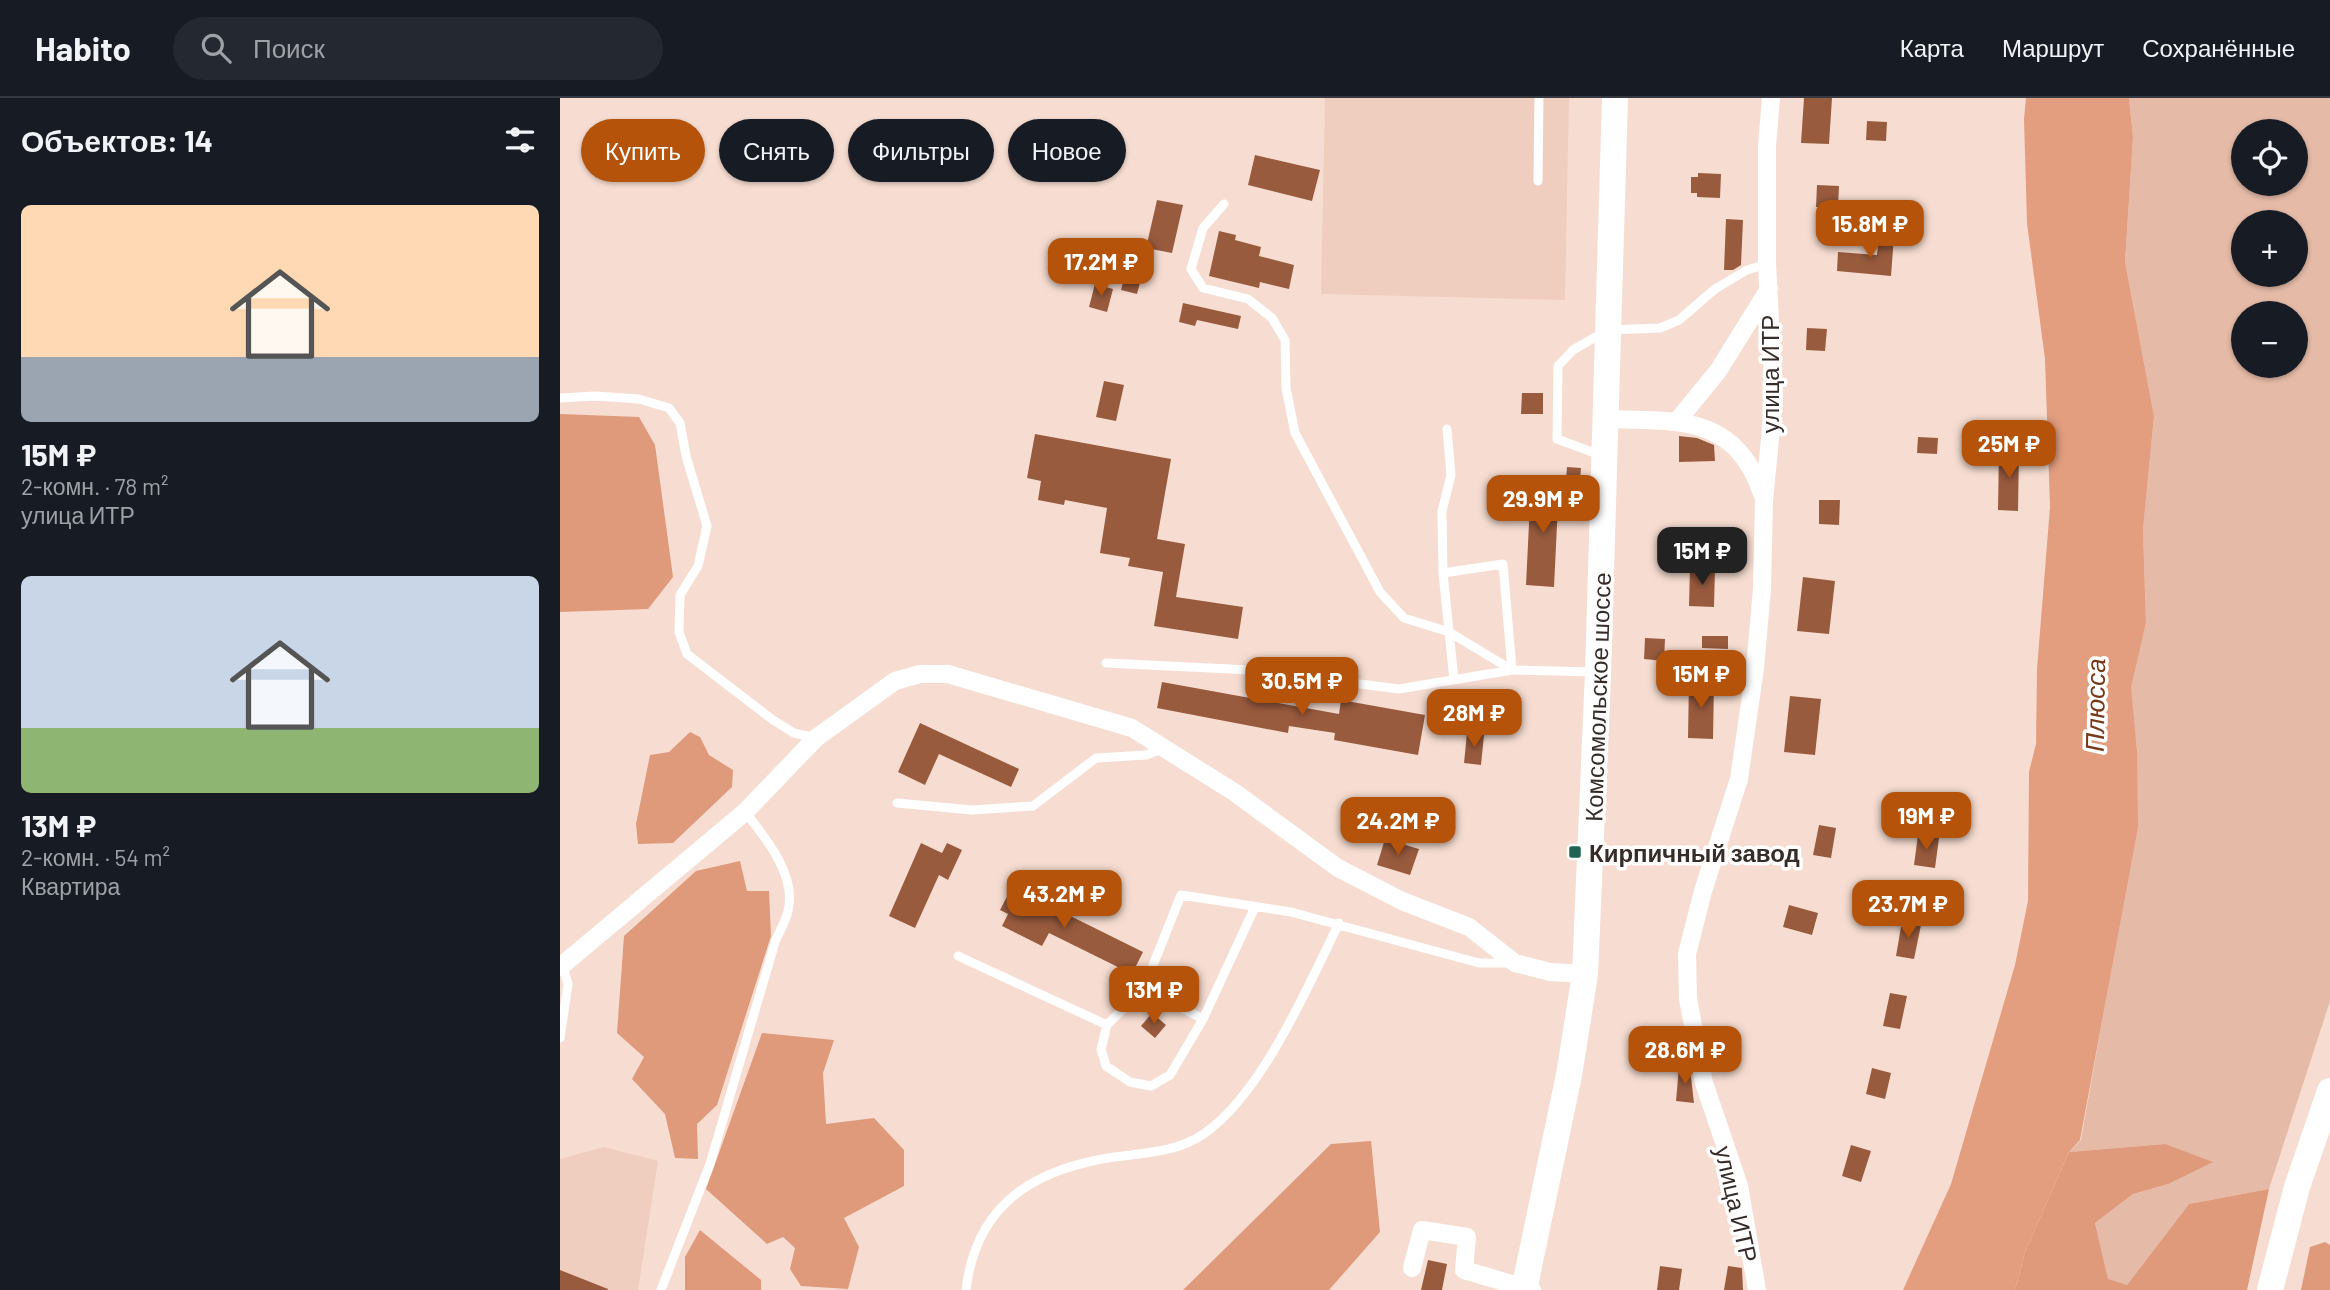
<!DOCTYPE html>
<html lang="ru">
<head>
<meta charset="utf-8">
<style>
	body { margin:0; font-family:Barlow,sans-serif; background:#242831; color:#f1f3f6; height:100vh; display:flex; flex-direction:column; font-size:26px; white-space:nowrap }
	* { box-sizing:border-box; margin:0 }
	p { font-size:23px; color:#9ea1a6 }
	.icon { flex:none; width:38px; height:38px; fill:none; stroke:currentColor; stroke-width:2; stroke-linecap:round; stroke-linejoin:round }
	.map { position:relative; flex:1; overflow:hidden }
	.drawer { display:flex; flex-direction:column; background:#171b24; width:560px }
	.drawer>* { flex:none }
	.guide { position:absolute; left:21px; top:21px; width:665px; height:63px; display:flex; gap:14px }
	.fabs { position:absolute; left:1671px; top:21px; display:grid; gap:14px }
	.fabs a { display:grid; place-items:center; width:77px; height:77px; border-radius:50%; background:#171b24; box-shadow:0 2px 5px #0004; font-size:35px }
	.price { position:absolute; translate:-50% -60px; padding:0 16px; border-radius:14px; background:#b45309; color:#fff; font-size:23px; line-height:46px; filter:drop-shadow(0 2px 4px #0008) }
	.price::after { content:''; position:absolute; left:50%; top:42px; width:21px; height:16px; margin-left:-10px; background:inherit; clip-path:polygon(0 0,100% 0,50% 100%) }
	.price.active { background:#222; color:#fff }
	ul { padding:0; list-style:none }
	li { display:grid; align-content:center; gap:14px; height:371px; padding:0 21px }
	li span { display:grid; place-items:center; height:217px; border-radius:10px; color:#555 }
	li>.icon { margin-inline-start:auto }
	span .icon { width:126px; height:126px; fill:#fffc; stroke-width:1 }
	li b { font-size:30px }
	h2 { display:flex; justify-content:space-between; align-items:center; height:84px; padding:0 21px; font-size:30px }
	.tag { padding:0 24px; border-radius:32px; background:#171b24; box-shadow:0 2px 5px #0004; font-size:24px; line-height:63px }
	.tag.active { background:#b45309; color:#fff }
	header { display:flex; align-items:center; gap:42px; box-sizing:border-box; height:98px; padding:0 35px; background:#171b24; border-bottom:2px solid #363941 }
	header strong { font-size:33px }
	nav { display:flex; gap:38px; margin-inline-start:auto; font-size:24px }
	.search { width:490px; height:63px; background:#242831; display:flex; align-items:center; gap:18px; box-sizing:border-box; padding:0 24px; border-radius:38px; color:#9ea1a6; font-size:26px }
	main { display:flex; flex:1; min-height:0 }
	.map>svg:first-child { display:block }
	.built { fill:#f0cebf }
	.green { fill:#e5baa7; fill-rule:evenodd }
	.forest { fill:#de9a7b }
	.water { fill:#e29e7f }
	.building { fill:#995b3e }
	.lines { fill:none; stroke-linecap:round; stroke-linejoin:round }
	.lane { stroke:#fff; stroke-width:9 }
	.street { stroke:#fff; stroke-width:18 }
	.secondary { stroke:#fff; stroke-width:26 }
	.poi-dot { fill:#226453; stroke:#fff; stroke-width:2.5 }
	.labels { text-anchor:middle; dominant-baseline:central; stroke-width:7; stroke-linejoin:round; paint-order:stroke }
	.street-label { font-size:24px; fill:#372d28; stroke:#fff }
	.poi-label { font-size:24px; font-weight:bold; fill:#372d28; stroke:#fff; text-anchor:start }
	.water-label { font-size:26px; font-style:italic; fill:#773919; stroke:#fff }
</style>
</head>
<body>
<header>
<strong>Habito</strong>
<div class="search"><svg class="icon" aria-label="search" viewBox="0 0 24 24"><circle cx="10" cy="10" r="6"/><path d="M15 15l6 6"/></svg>Поиск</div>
<nav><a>Карта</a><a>Маршрут</a><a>Сохранённые</a></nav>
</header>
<main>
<section class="drawer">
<h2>Объектов: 14<svg class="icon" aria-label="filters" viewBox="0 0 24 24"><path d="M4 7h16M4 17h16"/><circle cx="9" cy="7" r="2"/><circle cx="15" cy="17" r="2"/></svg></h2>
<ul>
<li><span style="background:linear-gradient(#ffd9b3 70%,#9aa5b1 0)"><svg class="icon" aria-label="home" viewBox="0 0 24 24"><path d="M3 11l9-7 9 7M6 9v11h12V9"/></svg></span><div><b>15M ₽</b><p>2-комн. · 78 m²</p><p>улица ИТР</p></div></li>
<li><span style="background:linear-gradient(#c9d6e8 70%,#8fb573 0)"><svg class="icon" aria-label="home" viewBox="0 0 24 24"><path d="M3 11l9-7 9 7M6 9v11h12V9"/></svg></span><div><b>13M ₽</b><p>2-комн. · 54 m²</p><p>Квартира</p></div></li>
</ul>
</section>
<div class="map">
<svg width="1770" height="1192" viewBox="0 0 1770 1192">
	<rect width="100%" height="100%" fill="#f7ddd1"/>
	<path class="built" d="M 765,0 L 1009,0 L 1005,202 L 761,196 Z
		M 44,1049 L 98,1063 L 78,1192 L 0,1192 L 0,1061 Z"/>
	<path class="green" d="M 1569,0 L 1770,0 L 1770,903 L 1709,1091 L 1629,1106 L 1567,1187 L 1548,1182 L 1535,1125 L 1573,1096 L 1608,1086 L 1605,1046 L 1509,1054 L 1521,1042 L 1554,856 L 1577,653 L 1570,589 L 1586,525 L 1583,432 L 1594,318 L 1565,164 L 1573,39 ZM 1684,33 L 1736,33 L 1736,86 L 1684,86 ZM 1684,124 L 1736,124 L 1736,177 L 1684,177 ZM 1684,215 L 1736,215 L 1736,268 L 1684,268 Z"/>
	<path class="forest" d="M 0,316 L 79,319 L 95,347 L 113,479 L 88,511 L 0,514 Z
		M 130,634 L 140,639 L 149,657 L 173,672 L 172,689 L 113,745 L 78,746 L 76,726 L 90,657 L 109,654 Z
		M 180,763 L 187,793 L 209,793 L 211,838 L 157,1007 L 137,1026 L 138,1061 L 115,1060 L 105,1016 L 72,981 L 84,959 L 57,935 L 64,838 L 136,773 Z
		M 202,935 L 274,942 L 263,975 L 266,1026 L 314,1020 L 344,1052 L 344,1088 L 284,1120 L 299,1149 L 288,1191 L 241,1188 L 230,1171 L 235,1150 L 223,1139 L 207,1146 L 146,1091 Z
		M 811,1043 L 820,1134 L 769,1192 L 623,1192 L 771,1046 Z
		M 1605,1046 L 1653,1064 L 1608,1086 L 1573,1096 L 1535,1125 L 1548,1181 L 1567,1187 L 1629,1106 L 1709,1091 L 1687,1192 L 1455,1192 L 1465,1154 L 1509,1054 Z
		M 140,1132 L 201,1182 L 201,1192 L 125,1192 L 125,1159 Z
		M 1765,1144 L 1770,1147 L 1770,1192 L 1741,1192 L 1750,1149 Z"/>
	<path class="water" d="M 1466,0 L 1569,0 L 1573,39 L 1565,164 L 1594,318 L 1583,432 L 1586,525 L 1571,589 L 1577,653 L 1578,729 L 1520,1042 L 1509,1054 L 1465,1154 L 1455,1192 L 1343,1192 L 1391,1086 L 1455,867 L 1468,803 L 1469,674 L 1476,646 L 1477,571 L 1490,409 L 1485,261 L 1467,125 L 1464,21 Z"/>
	<path class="building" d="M 1244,0 L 1272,0 L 1269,46 L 1241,45 Z
		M 1307,23 L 1327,24 L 1326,43 L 1306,42 Z
		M 695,57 L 760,72 L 752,103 L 688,87 Z
		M 1138,75 L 1161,76 L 1160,100 L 1137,99 L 1137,95 L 1131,95 L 1131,79 L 1138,79 Z
		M 1257,87 L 1279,88 L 1278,110 L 1256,109 Z
		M 597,102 L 623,107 L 612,155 L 586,150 Z
		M 1166,121 L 1183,122 L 1181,167 L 1173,172 L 1164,172 Z
		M 659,133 L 676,137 L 675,142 L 701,149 L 699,158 L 734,167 L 729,191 L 700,184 L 699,190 L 649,178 Z
		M 1319,137 L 1334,138 L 1331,178 L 1277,173 L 1278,154 L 1317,157 Z
		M 566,173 L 582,177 L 577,196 L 561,192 Z
		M 535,186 L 553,191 L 547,214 L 529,209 Z
		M 623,205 L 681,218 L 678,231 L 637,222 L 635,228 L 619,224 Z
		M 1247,230 L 1267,231 L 1265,253 L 1246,252 Z
		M 544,283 L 564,287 L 556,323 L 536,319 Z
		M 962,295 L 983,295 L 983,316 L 961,316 Z
		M 475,336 L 611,361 L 597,441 L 625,446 L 616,499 L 683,509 L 678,541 L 594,528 L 603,474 L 568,468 L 570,460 L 540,455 L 547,410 L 505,402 L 504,407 L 478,402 L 481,383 L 467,380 Z
		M 1119,338 L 1137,340 L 1154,347 L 1155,363 L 1119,364 Z
		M 1358,339 L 1378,340 L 1377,356 L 1357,355 Z
		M 1439,352 L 1459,352 L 1458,413 L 1438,412 Z
		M 1007,369 L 1021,370 L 1020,382 L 1006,382 Z
		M 971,385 L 999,386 L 994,489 L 966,487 Z
		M 1259,402 L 1280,402 L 1279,427 L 1259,426 Z
		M 1130,469 L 1155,470 L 1154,509 L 1129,508 Z
		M 1243,479 L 1275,483 L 1269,536 L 1237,533 Z
		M 1142,538 L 1168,538 L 1168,551 L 1142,550 Z
		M 1085,540 L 1105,541 L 1104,563 L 1084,561 Z
		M 1129,583 L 1154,583 L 1153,641 L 1128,640 Z
		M 602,584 L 779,616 L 781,602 L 865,617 L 858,657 L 774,642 L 775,635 L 729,628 L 728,635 L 597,610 Z
		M 1230,598 L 1261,601 L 1255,657 L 1224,654 Z
		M 360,625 L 459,671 L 451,689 L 379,656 L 365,687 L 338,674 Z
		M 907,635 L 924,637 L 921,667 L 904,665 Z
		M 1259,727 L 1276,730 L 1271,760 L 1253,757 Z
		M 1358,737 L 1379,740 L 1375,770 L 1354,767 Z
		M 825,741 L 859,751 L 850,777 L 817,767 Z
		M 361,745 L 382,755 L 387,745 L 402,752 L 388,782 L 379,777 L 355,830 L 329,818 Z
		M 452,789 L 583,854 L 572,876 L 489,835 L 482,848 L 442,828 L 448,816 L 440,812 Z
		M 1229,807 L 1258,815 L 1252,837 L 1223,829 Z
		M 1342,823 L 1361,827 L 1354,861 L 1336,858 Z
		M 1330,895 L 1347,898 L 1340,931 L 1323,928 Z
		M 592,915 L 606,927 L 595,940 L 581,928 Z
		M 1119,969 L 1130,970 L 1134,1005 L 1116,1003 Z
		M 1312,970 L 1331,975 L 1325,1001 L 1306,996 Z
		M 1291,1047 L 1311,1053 L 1301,1084 L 1282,1078 Z
		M 868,1162 L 887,1166 L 882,1192 L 861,1192 Z
		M 1100,1168 L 1122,1171 L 1119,1192 L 1097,1192 Z
		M 1168,1168 L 1182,1170 L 1183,1192 L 1164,1192 Z
		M 0,1172 L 48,1191 L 48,1192 L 0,1192 Z"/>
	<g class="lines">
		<path class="lane" d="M 978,83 L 979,0
			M 664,106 L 643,130 L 631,171 L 643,190 L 688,201 L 712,220 L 725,242 L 726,290 L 735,335 L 820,494 L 844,520 L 889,534 L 952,572
			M 0,300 L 35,298 L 79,301 L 109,310 L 120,325 L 126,358 L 147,428 L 138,468 L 120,497 L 119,534 L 127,556 L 213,622 L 234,635 L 255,640
			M 887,331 L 891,377 L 882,413 L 883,475 L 894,582
			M 1040,357 L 997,341 L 998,268 L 1013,252 L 1048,232 L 1100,230 L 1119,222 L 1155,191 L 1187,172 L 1207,166
			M 883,475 L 943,466 L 952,572
			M 546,565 L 691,572 L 839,591 L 952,572 L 1035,574
			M 337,705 L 412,712 L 473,708 L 536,660 L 586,657 L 602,651
			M 398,858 L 547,927 L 584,890 L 621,797 L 731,814 L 919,865 L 950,865
			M 584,890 L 643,921
			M 547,927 L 541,951 L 546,968 L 570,984 L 591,988 L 610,977 L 643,921 L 695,809
			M 0,940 L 8,886 L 2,866
			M 101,1192 L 150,1066 L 215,844 C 219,834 226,823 228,813 C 237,777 205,739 185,714
			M 406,1192 C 416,1106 474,1071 554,1059 C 586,1055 618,1054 645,1035 C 703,994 748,888 779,825"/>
		<path class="street" d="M 1046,321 C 1116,323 1176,316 1202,396
			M 1117,323 L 1158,273 L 1209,191
			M 0,869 L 185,714 L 256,640 L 335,583 L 360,576 L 388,576 L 572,630 L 674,694 L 778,770 L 842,803 L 909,829 L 955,865 L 990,874 L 1025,876
			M 852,1170 L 862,1132 L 907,1139 L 904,1172 L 972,1192
			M 1197,1192 L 1179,1088 L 1144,985 L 1128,901 L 1127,856 L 1143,793 L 1179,681 L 1195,570 L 1202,491 L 1204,402 L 1214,300 L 1207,166 L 1207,48 L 1211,0"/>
		<path class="secondary" d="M 964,1192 L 1009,977 L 1025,876 L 1038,574 L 1055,0
			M 1710,1192 L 1737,1089 L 1770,993"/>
	</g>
	<rect class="poi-dot" x="1008" y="747" width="14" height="14" rx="3.5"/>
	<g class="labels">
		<g class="street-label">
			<text transform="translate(1209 276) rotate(-90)">улица ИТР</text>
			<text transform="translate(1037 599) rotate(-88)">Комсомольское шоссе</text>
			<text transform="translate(1177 1106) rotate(77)">улица ИТР</text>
		</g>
		<g class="poi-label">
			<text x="1029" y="754">Кирпичный завод</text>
		</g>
		<g class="water-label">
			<text transform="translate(1534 607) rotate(-89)">Плюсса</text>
		</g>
	</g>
</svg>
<div class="fabs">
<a><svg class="icon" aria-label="locate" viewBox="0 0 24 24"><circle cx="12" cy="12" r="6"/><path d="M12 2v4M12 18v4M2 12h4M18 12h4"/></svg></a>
<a>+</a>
<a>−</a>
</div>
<b class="price" style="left:1310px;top:162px">15.8M ₽</b>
<b class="price" style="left:541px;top:200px">17.2M ₽</b>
<b class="price" style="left:1449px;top:382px">25M ₽</b>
<b class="price" style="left:983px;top:437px">29.9M ₽</b>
<b class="price active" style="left:1142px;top:489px">15M ₽</b>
<b class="price" style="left:1141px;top:612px">15M ₽</b>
<b class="price" style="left:742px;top:619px">30.5M ₽</b>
<b class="price" style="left:914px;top:651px">28M ₽</b>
<b class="price" style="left:1366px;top:754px">19M ₽</b>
<b class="price" style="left:838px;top:759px">24.2M ₽</b>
<b class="price" style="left:504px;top:832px">43.2M ₽</b>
<b class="price" style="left:1348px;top:842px">23.7M ₽</b>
<b class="price" style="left:594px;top:928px">13M ₽</b>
<b class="price" style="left:1125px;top:988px">28.6M ₽</b>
<div class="guide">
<a class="tag active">Купить</a>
<a class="tag">Снять</a>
<a class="tag">Фильтры</a>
<a class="tag">Новое</a>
</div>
</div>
</main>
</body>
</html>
